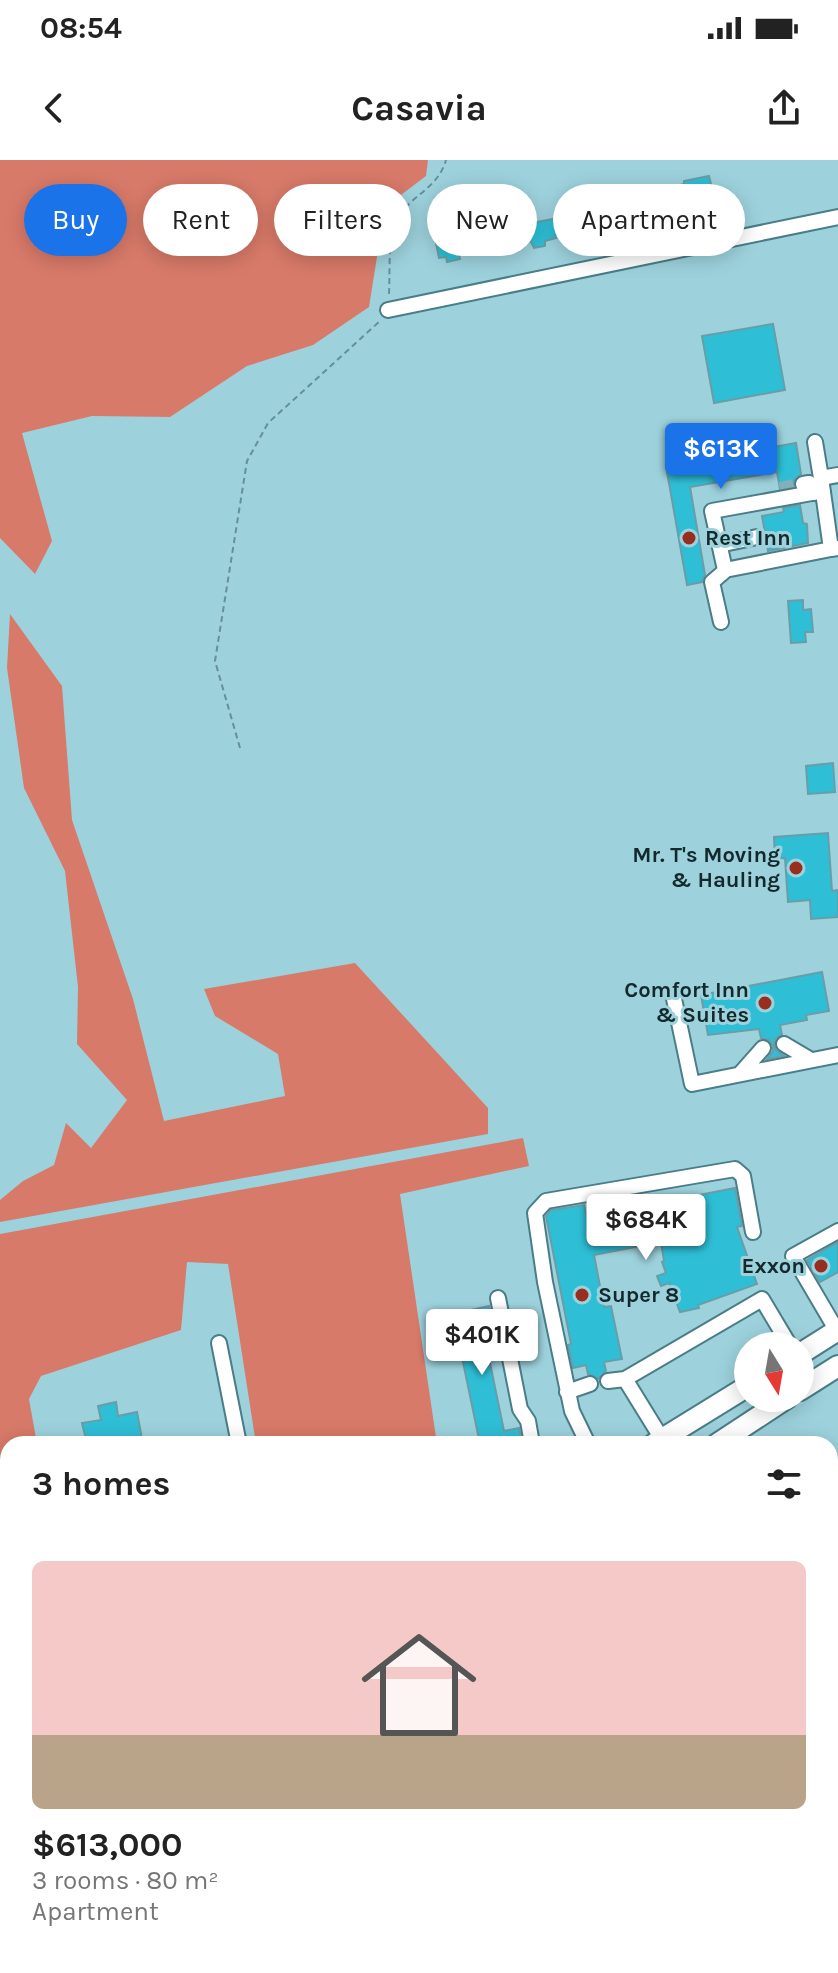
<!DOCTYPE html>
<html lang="en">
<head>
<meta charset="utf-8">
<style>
	body { margin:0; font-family:Karla,sans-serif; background:#f2f2f2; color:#222; height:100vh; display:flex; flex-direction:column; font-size:30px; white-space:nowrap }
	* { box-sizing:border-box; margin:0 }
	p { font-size:26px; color:#767676 }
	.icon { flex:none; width:44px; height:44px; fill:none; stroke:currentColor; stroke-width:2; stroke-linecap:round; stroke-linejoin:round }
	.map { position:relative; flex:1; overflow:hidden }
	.panel { position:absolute; left:0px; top:1276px; width:838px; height:538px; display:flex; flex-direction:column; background:#fff; border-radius:24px 24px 0 0; box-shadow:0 4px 20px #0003 }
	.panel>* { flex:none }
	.hud { position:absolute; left:24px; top:24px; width:790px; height:72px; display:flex; gap:16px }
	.needle { width:52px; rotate:169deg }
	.controls { position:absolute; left:734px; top:1172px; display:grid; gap:16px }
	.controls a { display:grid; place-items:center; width:80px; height:80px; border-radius:50%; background:#fff; box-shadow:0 4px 20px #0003; font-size:40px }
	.price { position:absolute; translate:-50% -68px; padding:0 18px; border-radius:8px; background:#fff; color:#222; font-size:26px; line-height:52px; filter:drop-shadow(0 2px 4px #0008) }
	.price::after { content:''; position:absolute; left:50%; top:48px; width:24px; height:18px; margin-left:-12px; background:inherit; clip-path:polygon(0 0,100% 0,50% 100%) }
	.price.selected { background:#1a73e8; color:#fff }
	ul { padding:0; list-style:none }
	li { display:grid; align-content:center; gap:16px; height:424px; padding:0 32px }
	li span { display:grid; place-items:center; height:248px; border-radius:12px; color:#555 }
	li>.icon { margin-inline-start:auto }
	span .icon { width:144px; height:144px; fill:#fffc; stroke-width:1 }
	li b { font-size:34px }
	h2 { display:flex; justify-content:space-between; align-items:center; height:96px; padding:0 32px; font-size:34px }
	.tag { padding:0 28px; border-radius:36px; background:#fff; box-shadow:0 4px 20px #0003; font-size:28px; line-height:72px }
	.tag.selected { background:#1a73e8; color:#fff }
	.status { display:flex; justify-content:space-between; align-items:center; height:56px; padding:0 40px; background:#fff; direction:ltr }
	.status svg { height:22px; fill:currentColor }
	header { display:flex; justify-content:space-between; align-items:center; height:104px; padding:0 32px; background:#fff; font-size:36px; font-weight:700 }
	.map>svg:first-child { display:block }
	.forest { fill:#d87a69 }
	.building { fill:#2ebfd7; stroke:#699da7; stroke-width:2 }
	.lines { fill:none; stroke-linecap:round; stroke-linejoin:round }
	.minor-tunnel { stroke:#82b0ba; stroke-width:14; stroke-dasharray:14 7; stroke-linecap:butt }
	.minor-casing { stroke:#497d87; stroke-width:18 }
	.highway-casing { stroke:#497d87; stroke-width:24 }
	.path { stroke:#668f97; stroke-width:2; stroke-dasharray:6 4; stroke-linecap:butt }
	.minor { stroke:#fff; stroke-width:14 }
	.highway { stroke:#fff; stroke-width:20 }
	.poi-dot { fill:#972e1e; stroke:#9dd2dd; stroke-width:3 }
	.labels { text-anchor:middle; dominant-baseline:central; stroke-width:6; stroke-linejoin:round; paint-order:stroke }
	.poi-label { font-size:22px; font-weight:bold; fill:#14292d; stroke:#9dd2dd; text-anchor:end }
</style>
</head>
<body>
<div class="status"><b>08:54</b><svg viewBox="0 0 49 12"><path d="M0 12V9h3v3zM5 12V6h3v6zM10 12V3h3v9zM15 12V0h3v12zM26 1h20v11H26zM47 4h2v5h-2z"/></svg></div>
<header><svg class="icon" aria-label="back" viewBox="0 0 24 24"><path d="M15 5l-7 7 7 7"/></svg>Casavia<svg class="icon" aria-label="share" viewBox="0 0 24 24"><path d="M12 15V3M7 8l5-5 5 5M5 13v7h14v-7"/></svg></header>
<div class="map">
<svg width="838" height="1813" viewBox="0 0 838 1813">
	<rect width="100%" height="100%" fill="#9dd2dd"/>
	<path class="forest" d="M 0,0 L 428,0 L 426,16 L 385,47 L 369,147 L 313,185 L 247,206 L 170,257 L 92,256 L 22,273 L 52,381 L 35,414 L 0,378 Z
		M 10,454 L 62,526 L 72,660 L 133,839 L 164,961 L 285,936 L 278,894 L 215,856 L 204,829 L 355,803 L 488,948 L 488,974 L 0,1062 L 0,1040 L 23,1021 L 54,1005 L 66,963 L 91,988 L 127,940 L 77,884 L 78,827 L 65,711 L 24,628 L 7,508 Z
		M 523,978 L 529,1006 L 400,1034 L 437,1284 L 256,1284 L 228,1104 L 187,1102 L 181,1170 L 41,1216 L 29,1239 L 37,1284 L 8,1284 L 8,1441 L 0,1419 L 0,1074 Z"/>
	<path class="building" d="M 709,16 L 712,28 L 697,31 L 700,42 L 681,48 L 677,26 L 684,24 L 684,21 Z
		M 619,31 L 620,39 L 627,38 L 629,58 L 555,75 L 556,78 L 545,81 L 545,86 L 534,88 L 530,80 L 486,88 L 481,62 L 507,57 L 509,67 L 564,57 L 561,42 L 581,38 L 582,45 L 607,42 L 606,32 Z
		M 477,46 L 480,59 L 455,65 L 452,52 Z
		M 461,67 L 466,93 L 459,94 L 460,99 L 447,102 L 446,97 L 439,98 L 434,73 Z
		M 773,164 L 785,230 L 714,243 L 702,176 Z
		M 796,283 L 801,314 L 794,320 L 793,326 L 780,329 L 777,312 L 690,327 L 705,415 L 702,422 L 687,425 L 666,306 Z
		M 800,345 L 803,363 L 807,364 L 808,383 L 768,391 L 762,356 L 784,352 L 783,348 Z
		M 803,440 L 803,450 L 811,449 L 813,472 L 805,472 L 806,482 L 791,483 L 788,441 Z
		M 833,603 L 835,632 L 808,634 L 806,606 Z
		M 828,673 L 832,731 L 838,730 L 838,757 L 811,759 L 810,740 L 788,742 L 785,698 L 775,699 L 774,677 Z
		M 822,812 L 829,851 L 806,855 L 807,860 L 780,865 L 782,875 L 776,878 L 774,885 L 776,890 L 784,896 L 767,899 L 773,891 L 773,886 L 769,880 L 761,878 L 759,869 L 708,875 L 701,835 Z
		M 735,1028 L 742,1066 L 737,1067 L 757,1124 L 698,1145 L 699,1148 L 680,1152 L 669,1123 L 661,1126 L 657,1116 L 666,1113 L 662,1102 L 664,1101 L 661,1082 L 594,1095 L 604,1147 L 611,1146 L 622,1199 L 604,1202 L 606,1211 L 598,1219 L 588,1214 L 586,1205 L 573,1208 L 568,1185 L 571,1184 L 546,1056 L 551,1050 L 584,1045 L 587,1057 Z
		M 838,1082 L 838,1112 L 820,1122 L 807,1100 Z
		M 489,1146 L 494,1167 L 483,1169 L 504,1271 L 519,1268 L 522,1284 L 480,1284 L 453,1154 Z
		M 116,1242 L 118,1256 L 137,1252 L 143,1284 L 87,1284 L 82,1263 L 101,1260 L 98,1246 Z"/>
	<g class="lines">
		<path class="minor-tunnel" d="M 780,329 L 803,324"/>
		<g class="minor-casing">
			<path id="minor" d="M 388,150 L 838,57
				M 815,282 L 821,318
				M 803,324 L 809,323 L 814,333
				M 823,331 L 712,351 L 725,410 L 831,389
				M 719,385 L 757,377
				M 837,388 L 831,389 L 821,318 L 838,315
				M 721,462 L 712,422 L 726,410
				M 673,834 L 692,924 L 838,895
				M 784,884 L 811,900
				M 740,914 L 763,888
				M 498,1138 L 520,1249 L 528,1261 L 532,1284
				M 837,1171 L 793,1096 L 838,1071
				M 219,1183 L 239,1284
				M 608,1221 L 625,1219
				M 567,1232 L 590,1224
				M 662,1279 L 625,1219 L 762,1139 L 790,1186
				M 588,1284 L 572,1251 L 545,1122 L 535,1053 L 546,1041 L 735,1009 L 743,1016 L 753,1072
				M 0,1594 L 8,1587
				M 0,1721 L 8,1730
				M 597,1806 L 612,1813"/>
		</g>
		<g class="highway-casing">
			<path id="highway" d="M 800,1194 L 838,1170
				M 800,1230 L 838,1206
				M 654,1284 L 748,1226
				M 717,1284 L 787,1238
				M 0,1793 L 8,1786
				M 42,1813 L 50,1806"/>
		</g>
		<path class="path" d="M 389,134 C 390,116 388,78 395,63 C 408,35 437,31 446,0
			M 240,588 L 215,501 L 247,301 L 268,263 L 380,161"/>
		<use href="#minor" class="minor"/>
		<use href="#highway" class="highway"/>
	</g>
	<g class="poi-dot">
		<circle cx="689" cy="378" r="8"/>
		<circle cx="796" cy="708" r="8"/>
		<circle cx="765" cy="843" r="8"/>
		<circle cx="821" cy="1106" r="8"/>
		<circle cx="582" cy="1135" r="8"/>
	</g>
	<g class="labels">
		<g class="poi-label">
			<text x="705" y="378" text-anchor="start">Rest Inn</text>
			<text x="780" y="695">Mr. T's Moving<tspan x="780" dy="25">&amp; Hauling</tspan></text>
			<text x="749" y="830">Comfort Inn<tspan x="749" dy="25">&amp; Suites</tspan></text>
			<text x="805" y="1106">Exxon</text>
			<text x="598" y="1135" text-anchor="start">Super 8</text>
		</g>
	</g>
</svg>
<div class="controls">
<a><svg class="needle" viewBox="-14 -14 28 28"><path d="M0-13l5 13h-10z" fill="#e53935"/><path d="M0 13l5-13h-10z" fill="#767676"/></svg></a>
</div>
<b class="price selected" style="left:721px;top:331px">$613K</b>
<b class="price" style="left:646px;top:1102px">$684K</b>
<b class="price" style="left:482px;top:1217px">$401K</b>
<div class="hud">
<a class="tag selected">Buy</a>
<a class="tag">Rent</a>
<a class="tag">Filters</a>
<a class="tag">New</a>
<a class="tag">Apartment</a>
</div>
<section class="panel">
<h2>3 homes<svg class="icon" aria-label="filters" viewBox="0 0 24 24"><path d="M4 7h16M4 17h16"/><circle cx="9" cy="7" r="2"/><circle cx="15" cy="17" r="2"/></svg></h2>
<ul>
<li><span style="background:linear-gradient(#f6c9c9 70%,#b9a48a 0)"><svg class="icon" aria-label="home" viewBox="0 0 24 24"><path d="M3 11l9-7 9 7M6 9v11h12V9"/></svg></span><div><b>$613,000</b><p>3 rooms · 80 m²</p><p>Apartment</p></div></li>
</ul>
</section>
</div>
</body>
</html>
